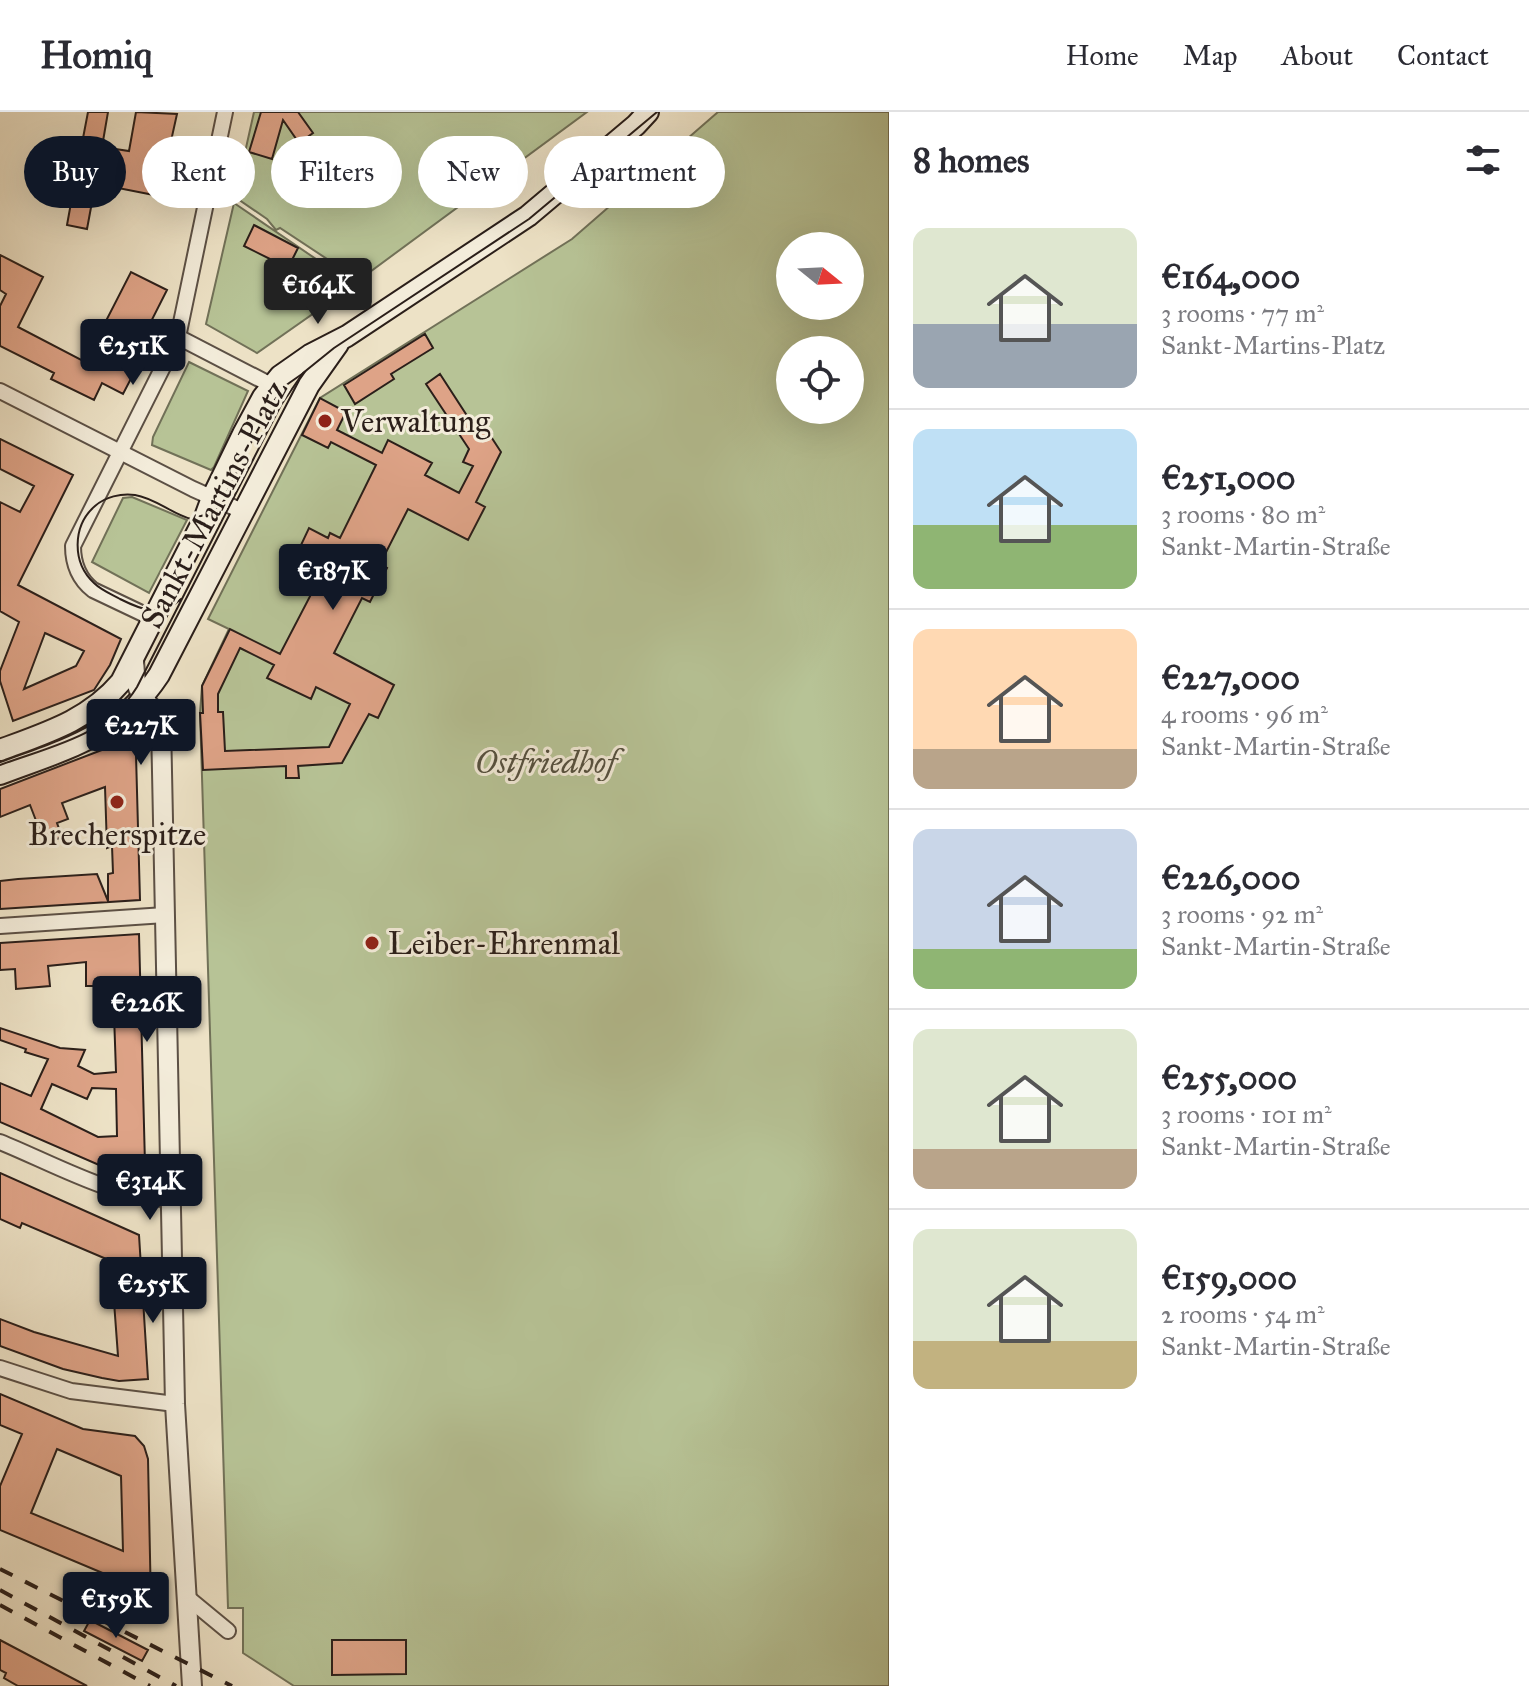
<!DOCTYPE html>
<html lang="en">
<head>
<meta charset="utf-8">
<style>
	body { margin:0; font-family:"IM FELL Great Primer",serif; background:#f2f2f3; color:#2b2b33; height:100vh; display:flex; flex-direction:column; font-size:30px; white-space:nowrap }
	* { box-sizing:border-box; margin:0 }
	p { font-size:26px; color:#7c7c81 }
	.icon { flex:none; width:44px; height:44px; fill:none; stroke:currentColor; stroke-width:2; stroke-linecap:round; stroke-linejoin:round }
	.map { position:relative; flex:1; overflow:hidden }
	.panel { display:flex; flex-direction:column; background:#fff; width:640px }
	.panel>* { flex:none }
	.banner { position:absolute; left:24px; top:24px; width:744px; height:72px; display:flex; gap:16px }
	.needle { width:52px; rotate:108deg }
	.tools { position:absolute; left:776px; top:120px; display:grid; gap:16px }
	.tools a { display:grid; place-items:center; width:88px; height:88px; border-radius:50%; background:#fff; box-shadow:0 8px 32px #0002; font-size:40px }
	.price { position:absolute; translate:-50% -68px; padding:0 18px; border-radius:8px; background:#111827; color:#fff; font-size:26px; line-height:52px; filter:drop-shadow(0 2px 4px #0008) }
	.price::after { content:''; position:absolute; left:50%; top:48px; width:24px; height:18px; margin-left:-12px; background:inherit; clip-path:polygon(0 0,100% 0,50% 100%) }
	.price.active { background:#222; color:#fff }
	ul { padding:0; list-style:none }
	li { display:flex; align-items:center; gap:24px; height:200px; padding:0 24px }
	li+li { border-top:2px solid #e1e1e2 }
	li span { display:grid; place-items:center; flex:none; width:224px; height:160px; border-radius:16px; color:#555 }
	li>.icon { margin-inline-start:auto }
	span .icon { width:96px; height:96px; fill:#fffc; stroke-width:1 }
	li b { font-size:34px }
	h2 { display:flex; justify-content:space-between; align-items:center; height:96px; padding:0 24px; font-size:34px }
	.pill { padding:0 28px; border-radius:36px; background:#fff; box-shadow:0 8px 32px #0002; font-size:28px; line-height:72px }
	.pill.active { background:#111827; color:#fff }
	header { display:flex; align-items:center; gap:48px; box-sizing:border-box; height:112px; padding:0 40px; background:#fff; border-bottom:2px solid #e1e1e2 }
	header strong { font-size:38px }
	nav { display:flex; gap:44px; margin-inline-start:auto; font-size:28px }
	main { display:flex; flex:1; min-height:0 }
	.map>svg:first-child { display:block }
	.green { fill:#b7c396; stroke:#717158; stroke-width:2; fill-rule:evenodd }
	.building { fill:#dea387; stroke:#2b1f1a; stroke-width:2; fill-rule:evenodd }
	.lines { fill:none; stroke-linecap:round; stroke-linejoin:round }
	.minor-casing { stroke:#5c5045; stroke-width:18 }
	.tertiary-casing { stroke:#5c5045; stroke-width:22 }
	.secondary-casing { stroke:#2b1f1a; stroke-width:24 }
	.minor { stroke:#f3ecda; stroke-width:14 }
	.tertiary { stroke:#f3ecda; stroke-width:18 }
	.secondary { stroke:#f3ecda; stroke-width:20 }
	.tram { stroke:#2b1f1a; stroke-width:2 }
	.rail { stroke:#2b1f1a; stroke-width:4; stroke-dasharray:14 14; stroke-linecap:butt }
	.poi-dot { fill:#8f2418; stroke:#f3ecda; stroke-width:3 }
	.labels { text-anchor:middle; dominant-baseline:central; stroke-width:6; stroke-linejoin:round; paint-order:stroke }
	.poi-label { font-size:32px; fill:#2b1f1a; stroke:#f3ecda; text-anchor:start }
	.street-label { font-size:32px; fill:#2b1f1a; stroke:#f3ecda }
	.park-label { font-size:32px; font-style:italic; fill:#55503f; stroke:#f3ecda }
</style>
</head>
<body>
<header>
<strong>Homiq</strong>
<nav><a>Home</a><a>Map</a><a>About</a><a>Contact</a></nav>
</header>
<main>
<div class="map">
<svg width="889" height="1574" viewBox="0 0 889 1574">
	<rect width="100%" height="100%" fill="#ede2c6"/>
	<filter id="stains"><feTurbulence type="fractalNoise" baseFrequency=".0025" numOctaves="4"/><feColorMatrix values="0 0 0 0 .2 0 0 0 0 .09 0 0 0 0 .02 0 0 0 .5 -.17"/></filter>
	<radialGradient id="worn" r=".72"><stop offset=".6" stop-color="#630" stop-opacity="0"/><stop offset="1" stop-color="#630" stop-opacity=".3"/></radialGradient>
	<path class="green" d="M 254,0 L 587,0 L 359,168 L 280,116 L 276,118 L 267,107 L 235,85 Z
		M 718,0 L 889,0 L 889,1574 L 294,1574 L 243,1541 L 243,1496 L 228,1496 L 200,601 L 202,574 L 229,517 L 208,507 L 320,286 L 572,127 ZM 790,134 L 850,134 L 850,194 L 790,194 ZM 790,238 L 850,238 L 850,298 L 790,298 Z
		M 234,91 L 354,173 L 257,241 L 206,212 Z
		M 189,250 L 248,279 L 214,355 L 211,358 L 152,333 L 153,325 Z
		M 132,385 L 187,408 L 149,481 L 92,450 L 123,386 Z"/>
	<path class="building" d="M 88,0 L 108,0 L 102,35 L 129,39 L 136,0 L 177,2 L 167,47 L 172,50 L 170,64 L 164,64 L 159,84 L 118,76 L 123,51 L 100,47 L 87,117 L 67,113 L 71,91 L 56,88 L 64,44 L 79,47 Z
		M 261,0 L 298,0 L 313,21 L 299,31 L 283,8 L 272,47 L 249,40 Z
		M 254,113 L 298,136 L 288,156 L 244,134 Z
		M 0,143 L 43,165 L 18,215 L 85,250 L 131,160 L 167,178 L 129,253 L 136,257 L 123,282 L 102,271 L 94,288 L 51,267 L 54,261 L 0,234 L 0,194 L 6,182 L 0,178 Z
		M 425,222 L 433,236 L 391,262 L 394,267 L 355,292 L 344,273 Z
		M 440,262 L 477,319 L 484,314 L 501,340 L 476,390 L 485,395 L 468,428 L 408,397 L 380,452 L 387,456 L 370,490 L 362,486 L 334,541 L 394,573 L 378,606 L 369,602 L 342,651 L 298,654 L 299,666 L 286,666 L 286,654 L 203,658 L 200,601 L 203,601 L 202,574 L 230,517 L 280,542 L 318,469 L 308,464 L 311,459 L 293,450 L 309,416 L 328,426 L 330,421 L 340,426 L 376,353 L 331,330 L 328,336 L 302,323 L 320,286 L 346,300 L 337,318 L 382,341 L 388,328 L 432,351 L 425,363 L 459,381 L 473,354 L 463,350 L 469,337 L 426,272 ZM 240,536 L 274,553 L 267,566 L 311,587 L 316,575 L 350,592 L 329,635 L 225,639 L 223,600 L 218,600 L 218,582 Z
		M 0,327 L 73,363 L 18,473 L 121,527 L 110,553 L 94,578 L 13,609 L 0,569 L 0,559 L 19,510 L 0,499 L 0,390 L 20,400 L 34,374 L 0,357 ZM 45,521 L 84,539 L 76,554 L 24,577 Z
		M 133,631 L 138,634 L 139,639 L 136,643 L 140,788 L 0,797 L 0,769 L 18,767 L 97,762 L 108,789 L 108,762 L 113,761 L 112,734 L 107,736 L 105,675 L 62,691 L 68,707 L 57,711 L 62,725 L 45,732 L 30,693 L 0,705 L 0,677 L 107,636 Z
		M 139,822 L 145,1052 L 99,1053 L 0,1010 L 0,971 L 31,984 L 48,947 L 25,940 L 26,937 L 0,928 L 0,916 L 60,936 L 85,938 L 78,954 L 94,962 L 116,960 L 113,874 L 86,874 L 86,850 L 48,854 L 50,874 L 16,877 L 15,857 L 0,858 L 0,831 ZM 52,972 L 87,987 L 92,976 L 116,977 L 117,1024 L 98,1025 L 41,997 Z
		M 0,1061 L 139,1123 L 148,1267 L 119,1269 L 102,1266 L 63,1257 L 0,1234 L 0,1207 L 34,1220 L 118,1244 L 111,1149 L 22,1111 L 20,1116 L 0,1107 Z
		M 0,1282 L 83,1317 L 135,1324 L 144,1334 L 148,1347 L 151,1493 L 124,1493 L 124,1470 L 0,1418 L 0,1374 L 22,1322 L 0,1313 ZM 57,1337 L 121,1364 L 123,1439 L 31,1401 Z
		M 90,1508 L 148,1538 L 142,1549 L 84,1519 Z
		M 0,1528 L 87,1574 L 18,1574 L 4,1566 L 6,1561 L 0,1558 Z
		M 332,1528 L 406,1528 L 406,1562 L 332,1563 Z"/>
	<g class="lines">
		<g class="minor-casing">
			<path id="minor" d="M 178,225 L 271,273
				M 0,279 L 193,377 L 244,400
				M 154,507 L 93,478 C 79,467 73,453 73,434 L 178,225 L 225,0
				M 0,814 L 165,803
				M 0,1030 C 50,1050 118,1089 171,1087
				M 0,1256 L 71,1279 L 175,1292
				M 188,1486 L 228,1519"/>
		</g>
		<g class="tertiary-casing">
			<path id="tertiary" d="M 134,548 C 135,562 135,577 145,588 C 151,596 158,601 161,611 L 175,1292 L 192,1574"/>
		</g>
		<g class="secondary-casing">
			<path id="secondary" d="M 0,638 C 46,621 89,608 121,570 L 205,405 L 212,386 L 243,322 L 263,285 L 280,264 L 310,243 L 347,224 L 528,104 L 636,13 L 648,0
				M 0,662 C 66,637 118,625 159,563 L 309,273 L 338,232"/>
		</g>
		<use href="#minor" class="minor"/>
		<use href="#tertiary" class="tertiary"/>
		<use href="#secondary" class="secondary"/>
		<path class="tram" d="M 181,487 C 161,506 142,498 120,487 C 111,482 101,478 94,471 C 72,451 72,414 95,394 C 105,385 121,381 135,383 C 155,386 172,402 191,407 L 214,400 L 229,383
			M 0,653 C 51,634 107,624 137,575 L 281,293 L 303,261 L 334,236 L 529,107 L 657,0"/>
		<path class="rail" d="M 0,1457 L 232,1574
			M 0,1478 L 176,1574
			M 0,1493 L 150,1574"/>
	</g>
	<g class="poi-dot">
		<circle cx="325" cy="309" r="8"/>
		<circle cx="117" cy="690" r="8"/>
		<circle cx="372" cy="831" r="8"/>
	</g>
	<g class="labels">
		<g class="poi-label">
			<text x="341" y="309">Verwaltung</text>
			<text x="117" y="722" text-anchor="middle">Brecherspitze</text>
			<text x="388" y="831">Leiber-Ehrenmal</text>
		</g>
		<g class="street-label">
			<text transform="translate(214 392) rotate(-62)">Sankt-Martins-Platz</text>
		</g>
		<g class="park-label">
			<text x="546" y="650">Ostfriedhof</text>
		</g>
	</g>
	<rect width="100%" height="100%" filter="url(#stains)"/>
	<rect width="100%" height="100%" fill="url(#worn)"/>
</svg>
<div class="tools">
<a><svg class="needle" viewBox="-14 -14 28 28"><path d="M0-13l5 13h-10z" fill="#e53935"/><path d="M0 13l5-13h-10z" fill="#7c7c81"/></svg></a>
<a><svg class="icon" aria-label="locate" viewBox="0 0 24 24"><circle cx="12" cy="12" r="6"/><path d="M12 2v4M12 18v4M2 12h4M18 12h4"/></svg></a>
</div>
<b class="price active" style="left:318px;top:214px">€164K</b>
<b class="price" style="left:133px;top:275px">€251K</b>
<b class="price" style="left:333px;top:500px">€187K</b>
<b class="price" style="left:141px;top:655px">€227K</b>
<b class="price" style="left:147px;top:932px">€226K</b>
<b class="price" style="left:150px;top:1110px">€314K</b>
<b class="price" style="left:153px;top:1213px">€255K</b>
<b class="price" style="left:116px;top:1528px">€159K</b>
<div class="banner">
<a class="pill active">Buy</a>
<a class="pill">Rent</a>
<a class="pill">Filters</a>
<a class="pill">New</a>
<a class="pill">Apartment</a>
</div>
</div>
<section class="panel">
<h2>8 homes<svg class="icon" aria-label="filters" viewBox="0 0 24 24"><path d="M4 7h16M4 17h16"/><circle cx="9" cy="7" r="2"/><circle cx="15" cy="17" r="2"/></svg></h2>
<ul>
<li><span style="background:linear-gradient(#dfe7d0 60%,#9aa5b1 0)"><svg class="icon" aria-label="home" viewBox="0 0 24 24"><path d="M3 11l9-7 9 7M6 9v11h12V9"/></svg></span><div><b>€164,000</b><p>3 rooms · 77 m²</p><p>Sankt-Martins-Platz</p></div></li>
<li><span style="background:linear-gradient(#bfe0f5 60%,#8fb573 0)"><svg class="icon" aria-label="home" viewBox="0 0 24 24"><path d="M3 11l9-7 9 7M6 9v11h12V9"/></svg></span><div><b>€251,000</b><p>3 rooms · 80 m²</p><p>Sankt-Martin-Straße</p></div></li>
<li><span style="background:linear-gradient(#ffd9b3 75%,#b9a48a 0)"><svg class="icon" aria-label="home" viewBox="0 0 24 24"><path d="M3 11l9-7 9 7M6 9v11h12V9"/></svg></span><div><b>€227,000</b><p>4 rooms · 96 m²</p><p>Sankt-Martin-Straße</p></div></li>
<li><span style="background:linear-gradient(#c9d6e8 75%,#8fb573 0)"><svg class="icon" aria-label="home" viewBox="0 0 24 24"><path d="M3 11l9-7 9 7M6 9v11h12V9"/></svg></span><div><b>€226,000</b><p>3 rooms · 92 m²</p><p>Sankt-Martin-Straße</p></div></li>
<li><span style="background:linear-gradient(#dfe7d0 75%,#b9a48a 0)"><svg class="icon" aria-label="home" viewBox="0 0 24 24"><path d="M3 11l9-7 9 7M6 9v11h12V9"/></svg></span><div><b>€255,000</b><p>3 rooms · 101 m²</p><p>Sankt-Martin-Straße</p></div></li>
<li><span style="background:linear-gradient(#dfe7d0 70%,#c2b280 0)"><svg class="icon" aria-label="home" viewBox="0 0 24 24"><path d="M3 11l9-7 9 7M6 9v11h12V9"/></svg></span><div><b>€159,000</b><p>2 rooms · 54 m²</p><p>Sankt-Martin-Straße</p></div></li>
</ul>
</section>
</main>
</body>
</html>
